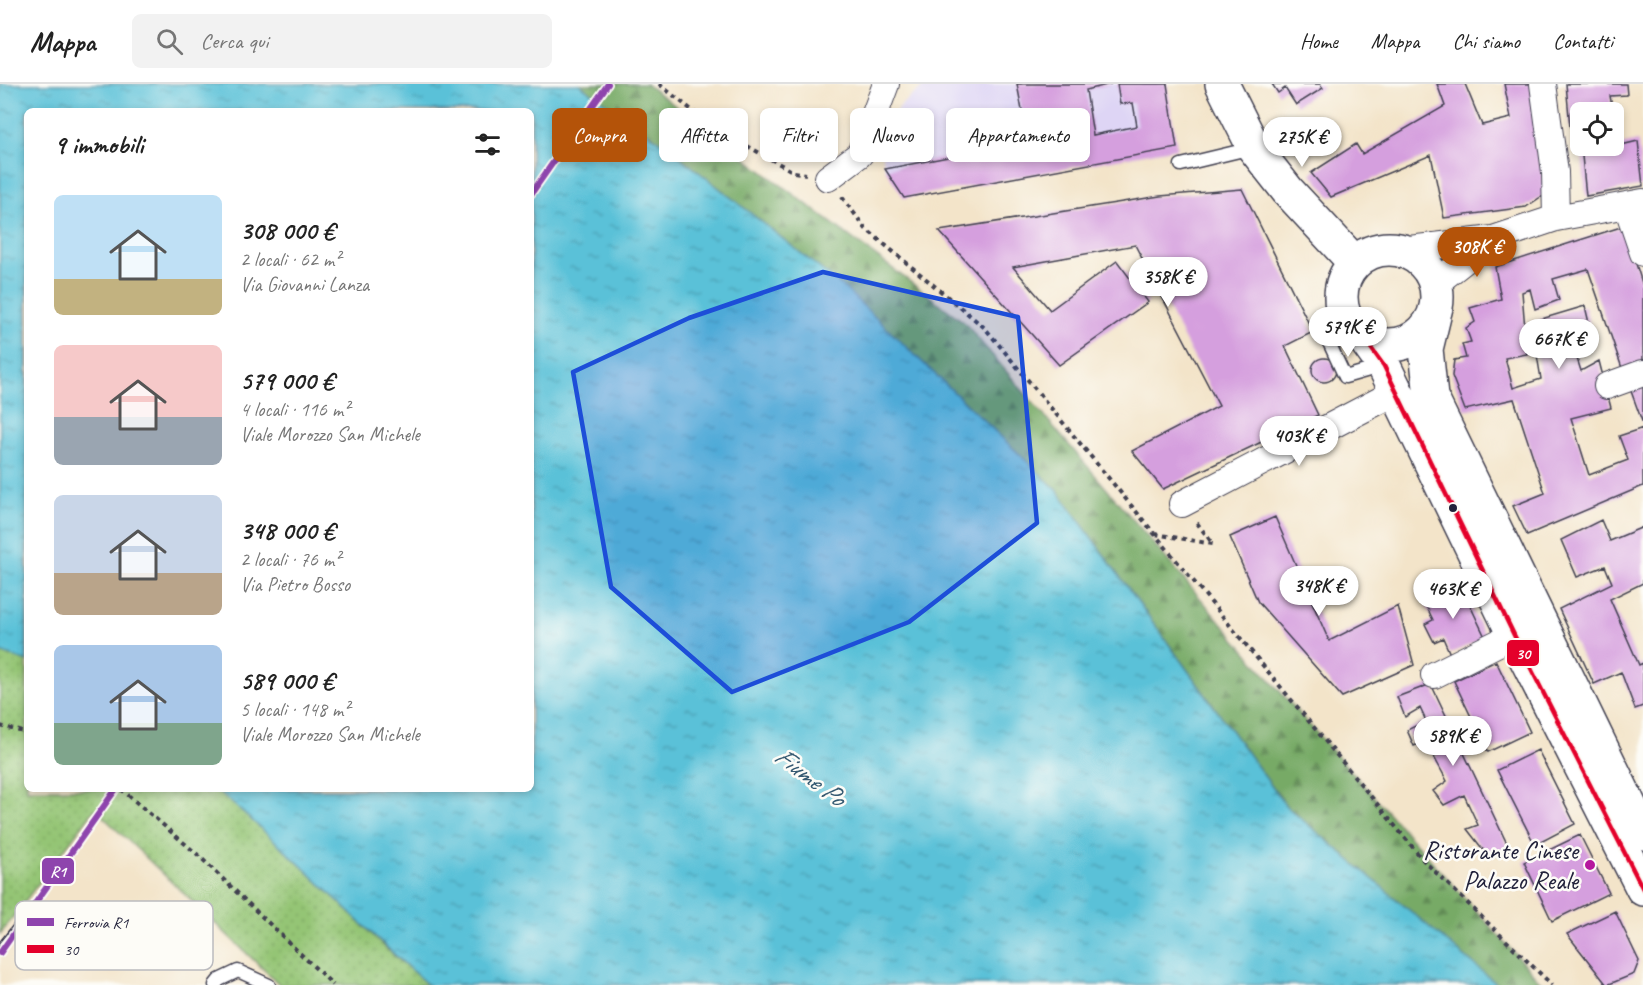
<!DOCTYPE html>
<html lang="it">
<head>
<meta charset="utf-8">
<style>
	body { margin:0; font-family:Caveat,sans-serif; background:#f2f2f2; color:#222; height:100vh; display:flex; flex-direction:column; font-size:22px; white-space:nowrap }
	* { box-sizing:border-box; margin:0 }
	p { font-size:20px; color:#767676 }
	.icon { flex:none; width:33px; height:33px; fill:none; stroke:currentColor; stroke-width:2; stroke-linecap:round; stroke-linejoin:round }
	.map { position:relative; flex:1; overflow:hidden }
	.details { position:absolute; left:24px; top:24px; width:510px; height:684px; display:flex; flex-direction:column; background:#fff; border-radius:9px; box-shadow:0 3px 9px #0003 }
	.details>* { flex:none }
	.banner { position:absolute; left:552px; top:24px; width:570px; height:54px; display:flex; gap:12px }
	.fabs { position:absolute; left:1570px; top:18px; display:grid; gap:12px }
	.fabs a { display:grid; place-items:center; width:54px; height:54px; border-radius:9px; background:#fff; box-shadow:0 3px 9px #0003; font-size:30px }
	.price { position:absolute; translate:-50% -51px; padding:0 14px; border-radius:21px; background:#fff; color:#222; font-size:20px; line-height:39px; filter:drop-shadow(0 2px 3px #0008) }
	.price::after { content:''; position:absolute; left:50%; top:36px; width:18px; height:14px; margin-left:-9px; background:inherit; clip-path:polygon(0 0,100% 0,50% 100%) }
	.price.current { background:#b45309; color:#fff }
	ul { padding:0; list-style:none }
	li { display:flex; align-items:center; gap:18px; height:150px; padding:0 30px }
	li span { display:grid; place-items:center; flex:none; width:168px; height:120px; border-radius:9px; color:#555 }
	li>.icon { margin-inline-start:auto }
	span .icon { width:72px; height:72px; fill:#fffc; stroke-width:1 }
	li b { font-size:26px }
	h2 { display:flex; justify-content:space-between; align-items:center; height:72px; padding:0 30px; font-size:26px }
	.tag { padding:0 21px; border-radius:9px; background:#fff; box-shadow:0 3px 9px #0003; font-size:21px; line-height:54px }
	.tag.current { background:#b45309; color:#fff }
	header { display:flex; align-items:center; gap:36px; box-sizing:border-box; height:84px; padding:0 30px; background:#fff; border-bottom:2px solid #e0e0e0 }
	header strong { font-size:28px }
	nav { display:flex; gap:33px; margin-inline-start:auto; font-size:21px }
	.search { width:420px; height:54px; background:#f2f2f2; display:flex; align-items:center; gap:15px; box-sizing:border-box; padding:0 21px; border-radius:9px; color:#767676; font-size:22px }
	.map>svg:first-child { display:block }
	.built { fill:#ded5f5 }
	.grass { fill:url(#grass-dots); stroke:#5b7458; stroke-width:1.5 }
	.forest { fill:url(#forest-firs); stroke:#4c6650; stroke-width:1.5 }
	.water { fill:url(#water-ripples); stroke:#3e728a; stroke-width:1.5 }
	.building { fill:#d59fde }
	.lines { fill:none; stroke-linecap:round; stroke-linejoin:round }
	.service-casing { stroke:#413f50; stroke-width:15 }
	.minor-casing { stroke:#413f50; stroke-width:28 }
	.secondary-casing { stroke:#413f50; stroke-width:36 }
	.path { stroke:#413f50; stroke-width:4; stroke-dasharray:4.5 4.5; stroke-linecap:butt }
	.service { stroke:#fff; stroke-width:12 }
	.minor { stroke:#fff; stroke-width:26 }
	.secondary { stroke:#fff; stroke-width:33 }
	.rail-casing { stroke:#22223b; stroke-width:7 }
	.rail { stroke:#fdfcf7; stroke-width:4.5; stroke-dasharray:14; stroke-linecap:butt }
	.bus-1-casing { stroke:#fdfcf7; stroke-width:9 }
	.bus-1 { stroke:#e4002b; stroke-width:4.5 }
	.rail-1-casing { stroke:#fdfcf7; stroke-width:10 }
	.rail-1 { stroke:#8e44ad; stroke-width:6 }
	.marked { fill:#1d4ed8; fill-opacity:0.2; stroke:#1d4ed8; stroke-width:4.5; stroke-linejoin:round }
	.bus-dot { fill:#22223b; stroke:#fdfcf7; stroke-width:2 }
	.poi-dot { fill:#b5179e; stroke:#fdfcf7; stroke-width:2 }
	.labels { text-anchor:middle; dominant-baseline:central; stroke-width:5; stroke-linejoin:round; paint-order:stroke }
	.poi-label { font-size:26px; fill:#22223b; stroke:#fdfcf7; text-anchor:end }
	.water-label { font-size:27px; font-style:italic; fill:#365a72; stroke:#fdfcf7 }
	.key { fill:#fdfcf7; stroke:#bbbbbf; stroke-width:1.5 }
	.key-label { font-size:16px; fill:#22223b }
	.line-badge { stroke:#fdfcf7; stroke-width:2 }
	.badge-label { font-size:16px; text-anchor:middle; font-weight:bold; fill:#fff }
</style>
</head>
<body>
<header>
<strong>Mappa</strong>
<div class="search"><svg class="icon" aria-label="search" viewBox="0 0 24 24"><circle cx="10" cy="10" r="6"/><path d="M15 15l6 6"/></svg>Cerca qui</div>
<nav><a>Home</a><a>Mappa</a><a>Chi siamo</a><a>Contatti</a></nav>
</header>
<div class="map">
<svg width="1643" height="901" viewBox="0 0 1643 901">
	<defs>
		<pattern id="grass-dots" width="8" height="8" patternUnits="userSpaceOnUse" patternTransform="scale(1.5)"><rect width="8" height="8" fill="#94c574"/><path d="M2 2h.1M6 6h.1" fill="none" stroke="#7fa965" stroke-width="1.8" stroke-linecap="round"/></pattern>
		<pattern id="forest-firs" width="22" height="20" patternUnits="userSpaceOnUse" patternTransform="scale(1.5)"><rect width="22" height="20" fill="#7a6"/><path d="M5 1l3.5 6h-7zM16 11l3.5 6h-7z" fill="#618a55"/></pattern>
		<pattern id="water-ripples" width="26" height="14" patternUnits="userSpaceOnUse" patternTransform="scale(1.5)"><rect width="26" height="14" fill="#5ac1d8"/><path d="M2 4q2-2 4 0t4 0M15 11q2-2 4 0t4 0" fill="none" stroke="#4a9cb0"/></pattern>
	</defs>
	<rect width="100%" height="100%" fill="#fdfcf7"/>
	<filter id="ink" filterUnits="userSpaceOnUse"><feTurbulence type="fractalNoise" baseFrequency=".0167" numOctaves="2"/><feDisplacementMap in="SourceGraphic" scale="12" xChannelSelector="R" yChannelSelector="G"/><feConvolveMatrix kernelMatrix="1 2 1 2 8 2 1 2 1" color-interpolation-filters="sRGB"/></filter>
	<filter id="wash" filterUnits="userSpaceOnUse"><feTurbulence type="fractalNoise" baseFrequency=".008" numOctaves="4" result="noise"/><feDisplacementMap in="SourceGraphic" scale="24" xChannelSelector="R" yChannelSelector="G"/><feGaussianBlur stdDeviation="1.35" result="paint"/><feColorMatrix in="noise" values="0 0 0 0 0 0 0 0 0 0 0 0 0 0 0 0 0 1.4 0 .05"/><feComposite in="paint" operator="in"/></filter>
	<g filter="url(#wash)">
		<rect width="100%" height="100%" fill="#f3e4c9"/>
		<path class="built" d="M 926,0 L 1167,0 L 1177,64 L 904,114 L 885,85 L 878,53 L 901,21 Z"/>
		<path class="grass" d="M 0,0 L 27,27 L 27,705 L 216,705 L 270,749 L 388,866 L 428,901 L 280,901 L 95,725 L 0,850 Z"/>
		<path class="forest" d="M 579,0 L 646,0 L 964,238 L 1296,626 L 1543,901 L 1498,901 L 1286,722 L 1057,406 L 842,202 L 665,61 Z"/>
		<path class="water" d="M 0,0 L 579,0 L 665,61 L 842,202 L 1057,406 L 1286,722 L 1498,901 L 428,901 C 355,837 290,766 215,705 L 531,705 L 531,27 L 27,27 L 27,578 L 0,568 Z"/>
		<g id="blocks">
			<path class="building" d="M 1017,0 L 1111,0 L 1086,6 L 1093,51 L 1137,42 L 1133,19 L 1120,20 L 1117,0 L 1167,0 L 1177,64 L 904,114 L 885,85 L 1028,58 Z
				M 1272,0 L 1320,0 L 1323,4 L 1296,21 L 1285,4 L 1278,9 Z
				M 1437,0 L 1465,0 L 1482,41 L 1511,34 L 1504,0 L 1532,0 L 1545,110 L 1526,123 L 1444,134 L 1431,71 L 1331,113 L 1311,89 L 1356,60 L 1362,70 L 1445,22 Z
				M 1566,0 L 1626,0 L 1627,11 L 1610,12 L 1613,28 L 1581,28 L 1581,42 L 1570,43 Z
				M 1614,50 L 1617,62 L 1638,57 L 1643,102 L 1586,112 L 1581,62 L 1614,62 Z
				M 1242,105 L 1313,248 L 1285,262 L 1318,331 L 1163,405 L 1132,367 L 1219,322 L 1135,161 L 1013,183 L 1050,226 L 1117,177 L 1148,218 L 1059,281 L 939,147 L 1160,112 Z
				M 1624,142 L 1643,202 L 1643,281 L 1623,287 L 1588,185 L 1553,195 L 1559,216 L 1535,225 L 1530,205 L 1522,208 L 1527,270 L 1505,274 L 1513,304 L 1541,295 L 1536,265 L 1543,263 L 1538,236 L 1585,222 L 1593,256 L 1573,262 L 1581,287 L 1599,277 L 1611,324 L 1571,334 L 1589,391 L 1628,376 L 1619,352 L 1643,344 L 1643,402 L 1527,451 L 1513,422 L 1545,409 L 1514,315 L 1465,326 L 1452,292 L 1454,276 L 1466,274 L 1462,260 L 1471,258 L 1466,244 L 1475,238 L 1470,224 L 1501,215 L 1495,183 Z
				M1312 286a12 12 0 1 1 24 0a12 12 0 1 1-24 0Z
				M 1643,294 L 1643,340 L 1628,299 Z
				M 1275,433 L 1329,557 L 1398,522 L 1414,581 L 1342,613 L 1258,518 L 1230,453 Z
				M 1601,436 L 1610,457 L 1643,443 L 1643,499 L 1610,515 L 1639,581 L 1643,579 L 1643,622 L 1635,625 L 1621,588 L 1594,600 L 1559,525 L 1612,499 L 1605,482 L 1577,493 L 1561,456 Z
				M 1460,500 L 1485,553 L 1450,570 L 1443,554 L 1434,558 L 1425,540 L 1433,536 L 1424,517 Z
				M 1496,577 L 1530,648 L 1488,668 L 1454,597 Z
				M 1431,600 L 1510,766 L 1488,772 L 1467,745 L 1478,741 L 1464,711 L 1444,721 L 1433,707 L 1447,697 L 1434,673 L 1438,670 L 1432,654 L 1414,662 L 1407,646 L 1426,637 L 1420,624 L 1405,633 L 1397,613 Z
				M 1538,666 L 1575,740 L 1535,761 L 1497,686 Z
				M 1580,751 L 1609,809 L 1552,837 L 1524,778 Z
				M 1615,827 L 1639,877 L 1634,890 L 1607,901 L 1567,850 Z"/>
		</g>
	</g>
	<g filter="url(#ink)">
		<use href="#blocks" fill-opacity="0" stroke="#413f50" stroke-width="1.5"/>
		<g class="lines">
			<g class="service-casing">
				<path id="service" d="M 1181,81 L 1252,64
					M 1345,231 L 1326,252 L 1345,293 L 1383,282
					M 215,901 L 219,896 L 238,887 L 269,901"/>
			</g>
			<g class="minor-casing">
				<path id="minor" d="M 1543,0 L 1555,88 L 1556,134
					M 828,94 L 860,70 L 886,0
					M 1627,122 L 1643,169
					M 1401,166 L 1493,155 L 1556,134 L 1643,118
					M 1436,199 L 1492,155
					M 1607,302 L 1643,289
					M 1182,420 L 1396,308
					M 1434,591 L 1514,551"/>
			</g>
			<g class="secondary-casing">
				<path id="secondary" d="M 1222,0 L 1254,64 L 1288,107 L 1355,179
					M1341 213a48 48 0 1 1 96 0a48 48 0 1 1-96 0Z
					M 1434,232 L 1426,265 L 1431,313 L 1643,749
					M 1363,253 L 1384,282 L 1514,551 L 1643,805"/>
			</g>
			<path class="path" d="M 659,0 L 713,43 L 794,88 L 806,90
				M 842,113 L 866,145 L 985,244 L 1424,777 L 1552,901
				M 1155,450 L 1213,460 L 1197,439
				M 0,642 L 27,649
				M 121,705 L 197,770 L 333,901"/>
			<use href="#service" class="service"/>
			<use href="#minor" class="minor"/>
			<use href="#secondary" class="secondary"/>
			<g class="rail-casing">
				<path id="rail" d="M 0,862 L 39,813"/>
			</g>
			<use href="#rail" class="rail"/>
			<g class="bus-1-casing">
				<path id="bus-1" d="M 1363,253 L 1384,282 L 1514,551 L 1643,805"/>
			</g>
			<use href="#bus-1" class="bus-1"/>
			<g class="rail-1-casing">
				<path id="rail-1" d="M 531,110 L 608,0
					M 0,869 L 116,705"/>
			</g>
			<use href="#rail-1" class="rail-1"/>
		</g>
	</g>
	<path class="marked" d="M 823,188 L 1018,233 L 1037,439 L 909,538 L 732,608 L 611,503 L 573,288 L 689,234 Z"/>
	<circle class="bus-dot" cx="1453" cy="424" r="5"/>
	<circle class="poi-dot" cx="1590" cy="781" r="6"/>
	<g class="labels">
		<g class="poi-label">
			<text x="1578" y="766">Ristorante Cinese<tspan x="1578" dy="30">Palazzo Reale</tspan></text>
		</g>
		<g class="water-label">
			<text transform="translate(810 692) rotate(37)">Fiume Po</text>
		</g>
	</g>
	<rect x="15" y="817" width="198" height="69" rx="9" class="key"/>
	<rect x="27" y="834" width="27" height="8" fill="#8e44ad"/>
	<rect x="27" y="861" width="27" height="8" fill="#e4002b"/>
	<g class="key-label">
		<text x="64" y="844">Ferrovia R1</text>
		<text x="64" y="871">30</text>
	</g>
	<g class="line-badge">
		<rect x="1506" y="555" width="34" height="28" rx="6" fill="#e4002b"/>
		<rect x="41" y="773" width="34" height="28" rx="6" fill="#8e44ad"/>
	</g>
	<g class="badge-label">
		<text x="1523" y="575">30</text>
		<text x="58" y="793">R1</text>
	</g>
</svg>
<div class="fabs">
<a><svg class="icon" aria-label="locate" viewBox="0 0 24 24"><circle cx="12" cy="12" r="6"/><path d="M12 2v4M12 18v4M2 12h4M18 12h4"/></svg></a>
</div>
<b class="price" style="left:1302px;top:84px">275K €</b>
<b class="price current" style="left:1477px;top:194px">308K €</b>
<b class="price" style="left:1168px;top:224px">358K €</b>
<b class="price" style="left:1348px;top:274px">579K €</b>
<b class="price" style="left:1559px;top:286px">667K €</b>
<b class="price" style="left:1299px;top:383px">403K €</b>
<b class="price" style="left:1319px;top:533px">348K €</b>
<b class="price" style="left:1453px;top:536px">463K €</b>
<b class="price" style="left:1453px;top:683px">589K €</b>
<div class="banner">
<a class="tag current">Compra</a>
<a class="tag">Affitta</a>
<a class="tag">Filtri</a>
<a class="tag">Nuovo</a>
<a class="tag">Appartamento</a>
</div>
<section class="details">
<h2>9 immobili<svg class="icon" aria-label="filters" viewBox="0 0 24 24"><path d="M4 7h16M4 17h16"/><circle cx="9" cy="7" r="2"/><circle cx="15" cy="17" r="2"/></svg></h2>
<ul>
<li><span style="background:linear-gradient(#bfe0f5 70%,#c2b280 0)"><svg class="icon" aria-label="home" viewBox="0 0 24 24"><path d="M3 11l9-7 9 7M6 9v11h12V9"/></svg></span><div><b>308 000 €</b><p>2 locali · 62 m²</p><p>Via Giovanni Lanza</p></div></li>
<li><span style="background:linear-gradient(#f6c9c9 60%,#9aa5b1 0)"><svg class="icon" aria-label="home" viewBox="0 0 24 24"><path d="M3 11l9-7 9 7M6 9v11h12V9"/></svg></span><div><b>579 000 €</b><p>4 locali · 116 m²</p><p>Viale Morozzo San Michele</p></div></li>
<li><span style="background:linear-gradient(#c9d6e8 65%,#b9a48a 0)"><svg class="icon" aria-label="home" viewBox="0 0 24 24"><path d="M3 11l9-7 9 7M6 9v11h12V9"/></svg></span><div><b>348 000 €</b><p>2 locali · 76 m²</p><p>Via Pietro Bosso</p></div></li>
<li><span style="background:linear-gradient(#a9c7e8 65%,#7fa58c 0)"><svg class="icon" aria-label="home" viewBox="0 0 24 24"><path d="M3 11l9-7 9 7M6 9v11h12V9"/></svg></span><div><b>589 000 €</b><p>5 locali · 148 m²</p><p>Viale Morozzo San Michele</p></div></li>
</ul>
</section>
</div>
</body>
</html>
